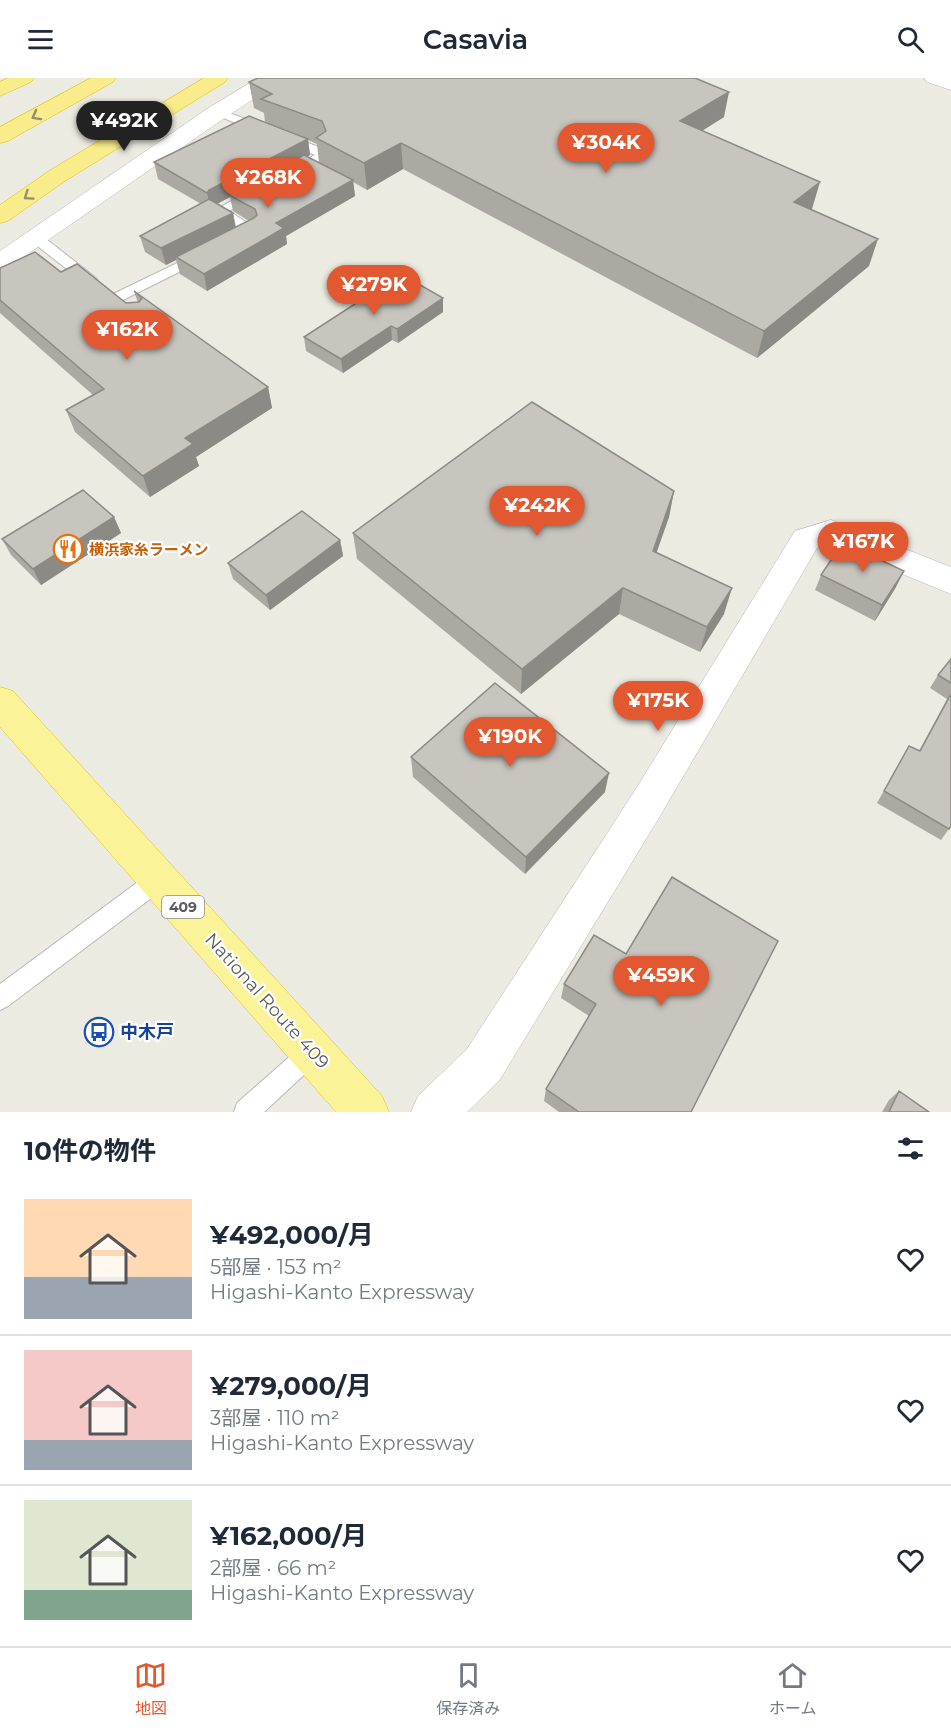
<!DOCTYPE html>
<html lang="ja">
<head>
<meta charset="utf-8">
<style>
	body { margin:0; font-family:Montserrat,"Noto Sans JP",sans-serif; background:#f2f2f3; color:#1f2937; height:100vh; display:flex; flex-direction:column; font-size:22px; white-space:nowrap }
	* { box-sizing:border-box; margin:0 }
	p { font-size:20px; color:#747a83 }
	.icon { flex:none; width:33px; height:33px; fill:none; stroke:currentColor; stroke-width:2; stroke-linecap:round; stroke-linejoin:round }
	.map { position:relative; height:1034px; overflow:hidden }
	.panel { display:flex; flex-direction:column; background:#fff; flex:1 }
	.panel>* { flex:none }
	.price { position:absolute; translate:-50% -51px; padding:0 14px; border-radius:21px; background:#e25831; color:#fff; font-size:20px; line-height:39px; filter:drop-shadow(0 2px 3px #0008) }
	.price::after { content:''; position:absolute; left:50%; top:36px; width:18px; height:14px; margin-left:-9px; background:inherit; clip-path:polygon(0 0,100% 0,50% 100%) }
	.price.selected { background:#222; color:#fff }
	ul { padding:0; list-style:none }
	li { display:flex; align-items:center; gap:18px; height:150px; padding:0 24px }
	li+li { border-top:2px solid #e0e1e3 }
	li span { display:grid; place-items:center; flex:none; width:168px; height:120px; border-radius:0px; color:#555 }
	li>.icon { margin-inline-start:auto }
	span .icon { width:72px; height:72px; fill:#fffc; stroke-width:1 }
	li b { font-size:26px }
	h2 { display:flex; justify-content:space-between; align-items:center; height:72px; padding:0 24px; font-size:26px }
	header { display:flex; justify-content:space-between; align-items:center; height:78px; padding:0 24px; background:#fff; font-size:27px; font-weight:600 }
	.dock { display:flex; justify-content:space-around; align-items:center; height:84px; border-top:2px solid #e0e1e3; background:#fff; font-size:16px; color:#747a83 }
	.dock a { display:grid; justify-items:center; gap:3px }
	.dock .selected { color:#e25831 }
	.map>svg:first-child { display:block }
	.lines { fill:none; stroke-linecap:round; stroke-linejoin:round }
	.service-casing { stroke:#b7b8bd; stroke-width:2 }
	.minor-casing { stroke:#b7b8bd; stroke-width:1 }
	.trunk-casing { stroke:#e4be09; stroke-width:1 }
	.motorway-casing { stroke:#e4be09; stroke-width:1 }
	.service { fill:#fff; fill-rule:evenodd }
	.minor { fill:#fff; fill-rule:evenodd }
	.trunk { fill:#faf398; fill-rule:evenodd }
	.motorway { fill:#f8ec8b; fill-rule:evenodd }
	.wall { fill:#aca9a3; fill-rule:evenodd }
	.shaded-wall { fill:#8c8a85 }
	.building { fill:#c8c5be; stroke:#8c8a85; stroke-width:1.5 }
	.oneway { stroke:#918e70 }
	.labels { text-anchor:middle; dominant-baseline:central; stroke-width:4.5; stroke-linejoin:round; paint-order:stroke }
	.shield { fill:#fff; stroke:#8c8d90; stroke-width:1.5 }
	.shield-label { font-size:14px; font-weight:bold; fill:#5a5c61 }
	.food-label { font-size:15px; font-weight:bold; fill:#c56008; stroke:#fff; text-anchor:start }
	.near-street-label { font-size:18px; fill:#5a5c61; stroke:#fff }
	.near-transit-label { font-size:18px; font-weight:bold; fill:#164399; stroke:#fff; text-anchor:start }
</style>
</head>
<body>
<header><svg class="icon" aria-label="menu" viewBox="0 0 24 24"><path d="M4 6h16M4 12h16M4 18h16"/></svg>Casavia<svg class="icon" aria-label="search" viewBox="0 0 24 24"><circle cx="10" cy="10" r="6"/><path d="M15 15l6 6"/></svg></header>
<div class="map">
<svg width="951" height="1034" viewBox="0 0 951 1034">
	<rect width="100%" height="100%" fill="#ecebe1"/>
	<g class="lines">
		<g class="service-casing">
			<path id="service" d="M 218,31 L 265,48 L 267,51 L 265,54 L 257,54 L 214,36 L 212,34 Z
				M 287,57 L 324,71 L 327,78 L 298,97 L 290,97 L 288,94 L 290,91 L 315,77 L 283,64 L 281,61 Z
				M 254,111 L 258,112 L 260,115 L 258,118 L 229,133 L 258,152 L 245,160 L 235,160 L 233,157 L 241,152 L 213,133 Z
				M 36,156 L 41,157 L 96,200 L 98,203 L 96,206 L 86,206 L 31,163 L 29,160 Z
				M 200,174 L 207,178 L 205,181 L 119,224 L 109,224 L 107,221 L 109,218 Z
				M 158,792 L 166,795 L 169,802 L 166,809 L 8,928 L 0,932 L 0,906 L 150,795 Z
				M 312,962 L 320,966 L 324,974 L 320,982 L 264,1034 L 234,1034 L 237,1025 L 304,966 Z"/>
		</g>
		<g class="minor-casing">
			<path id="minor" d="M 258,0 L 282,0 L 279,4 L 226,39 L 9,189 L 0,191 L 0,173 L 210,29 Z
				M 924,0 L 951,0 L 951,12 L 927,4 Z
				M 831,442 L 951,489 L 951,516 L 829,466 L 817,470 L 660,738 L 499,1003 L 467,1034 L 411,1034 L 418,1018 L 467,971 L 634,714 L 795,453 Z"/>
		</g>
		<g class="trunk-casing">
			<path id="trunk" d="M 0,609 L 13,613 L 382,1018 L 389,1034 L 336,1034 L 0,649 Z"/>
		</g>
		<g class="motorway-casing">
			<path id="motorway" d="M 8,0 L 34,0 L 31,4 L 0,18 L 0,4 Z
				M 91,0 L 116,0 L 113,4 L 8,63 L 0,65 L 0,49 Z
				M 204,0 L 228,0 L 225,4 L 65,103 L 8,143 L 0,145 L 0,127 L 49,93 Z"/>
		</g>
		<use href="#service" class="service"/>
		<use href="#minor" class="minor"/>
		<use href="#trunk" class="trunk"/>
		<use href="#motorway" class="motorway"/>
	</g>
	<path class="wall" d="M 249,4 L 724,39 L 702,53 L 812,131 L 811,131 L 869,188 L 757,280 L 403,91 L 367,112 L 353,104 L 355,118 L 286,158 L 287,166 L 207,213 L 180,196 L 176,182 L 166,187 L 145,174 L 140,158 L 201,126 L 158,101 L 154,84 L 265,44 L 264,35 L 254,30 ZM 308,62 L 317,66 L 319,85 L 307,79 L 310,77 ZM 230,119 L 233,133 L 249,143 L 236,149 L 233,135 L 217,126 Z
		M 0,190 L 61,194 L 126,225 L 138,225 L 134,213 L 268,309 L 272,330 L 196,379 L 199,388 L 150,419 L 75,354 L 66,332 L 93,317 L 0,235 Z
		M 443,220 L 443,234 L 398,265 L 392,262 L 343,295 L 306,273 L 304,259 Z
		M 674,413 L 669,439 L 656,475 L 724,536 L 700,574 L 619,536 L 521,616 L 357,481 L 353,455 Z
		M 114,439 L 121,455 L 41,507 L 11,477 L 2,461 Z
		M 340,462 L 343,478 L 270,532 L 233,501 L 228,485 Z
		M 821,497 L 896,509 L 875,543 L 815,512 Z
		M 951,581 L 951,748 L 941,762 L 877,725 L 909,668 L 919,673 L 947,621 L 930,610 L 938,597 Z
		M 411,679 L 605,714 L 525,796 L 413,699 Z
		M 594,857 L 691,1034 L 559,1034 L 544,1023 L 546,1011 L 589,938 L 561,920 L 564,906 Z
		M 899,1013 L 929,1034 L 882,1034 L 889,1022 Z"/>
	<path class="shaded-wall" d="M 729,14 L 724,39 L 676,69 L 680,43 Z
		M 308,61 L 310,77 L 232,118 L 229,117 L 230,119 L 213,128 L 211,132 L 207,115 L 209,112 Z
		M 401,65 L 403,91 L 367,112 L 364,85 Z
		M 353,102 L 355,118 L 286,158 L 287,166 L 207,213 L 204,196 L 276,145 Z
		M 820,104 L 812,131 L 787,150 L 794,124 Z
		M 233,135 L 236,152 L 176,179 L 176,182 L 166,187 L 161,170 Z
		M 878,161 L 869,188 L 757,280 L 764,253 Z
		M 443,220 L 443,234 L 398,265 L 397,251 Z
		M 391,248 L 392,262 L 343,295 L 341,281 Z
		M 268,309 L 272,330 L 196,379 L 199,388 L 150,419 L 143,398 L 185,360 Z
		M 674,413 L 669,439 L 648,499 L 653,473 Z
		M 114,439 L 121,455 L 41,507 L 33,491 Z
		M 340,462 L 343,478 L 270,532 L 266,517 Z
		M 904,493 L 896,509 L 875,543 L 882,527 Z
		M 623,510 L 619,536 L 521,616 L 522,591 Z
		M 732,510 L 724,536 L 700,574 L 707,549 Z
		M 609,695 L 605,714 L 525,796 L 526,779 Z"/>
	<path class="building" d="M 258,0 L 695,0 L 729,14 L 680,43 L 820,104 L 794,124 L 878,161 L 764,253 L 401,65 L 364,85 L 316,60 L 326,53 L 322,43 L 261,21 L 272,16 L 249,4 Z
		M 249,38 L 308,61 L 209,112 L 207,115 L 154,84 Z
		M 304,77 L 353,102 L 276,145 L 284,150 L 204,196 L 176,179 L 254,140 L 257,137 L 255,131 L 229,117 Z
		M 209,121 L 233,135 L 161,170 L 140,158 Z
		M 35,174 L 61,194 L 77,186 L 126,225 L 139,224 L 142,220 L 134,213 L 268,309 L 185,360 L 193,366 L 143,398 L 66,332 L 104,311 L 0,222 L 0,190 Z
		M 401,196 L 443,220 L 397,251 L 391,248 L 341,281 L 304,259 Z
		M 532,324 L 674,413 L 653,473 L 732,510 L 707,549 L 623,510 L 522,591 L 353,455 Z
		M 83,412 L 114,439 L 33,491 L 2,461 Z
		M 302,433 L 340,462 L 266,517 L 228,485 Z
		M 843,464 L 904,493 L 882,527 L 821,497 Z
		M 951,581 L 951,605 L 938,597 Z
		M 495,605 L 609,695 L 526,779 L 411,679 Z
		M 951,616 L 951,748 L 949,751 L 884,713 L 909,668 L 920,673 Z
		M 672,799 L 778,863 L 691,1034 L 579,1034 L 546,1011 L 596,926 L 564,906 L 594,857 L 626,876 Z
		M 899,1013 L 929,1034 L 889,1034 Z"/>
	<defs><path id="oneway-chevron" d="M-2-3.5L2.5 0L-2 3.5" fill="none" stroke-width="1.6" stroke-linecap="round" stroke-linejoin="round" transform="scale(1.5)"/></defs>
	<g class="oneway">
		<use href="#oneway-chevron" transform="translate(36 38) rotate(151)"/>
		<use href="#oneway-chevron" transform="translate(28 118) rotate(145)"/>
	</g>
	<defs>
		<g id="restaurant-ring" transform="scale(1.5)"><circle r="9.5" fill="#fff" stroke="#e8710a" stroke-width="1.5"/><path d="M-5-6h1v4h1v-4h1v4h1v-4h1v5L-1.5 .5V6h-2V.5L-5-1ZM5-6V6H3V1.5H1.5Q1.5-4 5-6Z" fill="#e8710a"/></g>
		<g id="bus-ring" transform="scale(1.5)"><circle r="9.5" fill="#fff" stroke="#1a4fb4" stroke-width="1.5"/><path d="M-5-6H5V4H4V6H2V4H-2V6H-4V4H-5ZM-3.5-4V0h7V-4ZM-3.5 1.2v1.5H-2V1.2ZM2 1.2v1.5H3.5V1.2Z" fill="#1a4fb4"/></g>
	</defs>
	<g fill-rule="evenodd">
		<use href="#restaurant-ring" x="68" y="471"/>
		<use href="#bus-ring" x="99" y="954"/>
	</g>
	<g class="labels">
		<rect class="shield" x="162" y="818" width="42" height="22" rx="4.5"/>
		<g class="shield-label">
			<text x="183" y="829">409</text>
		</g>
		<g class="food-label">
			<text x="89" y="471">横浜家糸ラーメン</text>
		</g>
		<g class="near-street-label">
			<text transform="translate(267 923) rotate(48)">National Route 409</text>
		</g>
		<g class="near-transit-label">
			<text x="120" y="954">中木戸</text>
		</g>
	</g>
</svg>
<b class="price selected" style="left:124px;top:74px">¥492K</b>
<b class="price" style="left:606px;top:96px">¥304K</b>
<b class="price" style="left:268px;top:131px">¥268K</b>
<b class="price" style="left:374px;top:238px">¥279K</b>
<b class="price" style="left:127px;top:283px">¥162K</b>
<b class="price" style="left:537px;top:459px">¥242K</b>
<b class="price" style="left:863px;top:495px">¥167K</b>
<b class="price" style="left:658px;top:654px">¥175K</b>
<b class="price" style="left:510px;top:690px">¥190K</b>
<b class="price" style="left:661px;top:929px">¥459K</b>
</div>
<section class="panel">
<h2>10件の物件<svg class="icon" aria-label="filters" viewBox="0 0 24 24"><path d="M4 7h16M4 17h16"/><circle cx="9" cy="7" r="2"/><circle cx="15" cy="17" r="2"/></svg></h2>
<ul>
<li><span style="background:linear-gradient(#ffd9b3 65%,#9aa5b1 0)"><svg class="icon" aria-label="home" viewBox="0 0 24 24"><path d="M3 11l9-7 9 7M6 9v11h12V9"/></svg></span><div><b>¥492,000/月</b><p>5部屋 · 153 m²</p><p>Higashi-Kanto Expressway</p></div><svg class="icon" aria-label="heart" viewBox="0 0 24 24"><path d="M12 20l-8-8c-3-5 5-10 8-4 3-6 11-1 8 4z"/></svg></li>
<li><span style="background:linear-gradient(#f6c9c9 75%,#9aa5b1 0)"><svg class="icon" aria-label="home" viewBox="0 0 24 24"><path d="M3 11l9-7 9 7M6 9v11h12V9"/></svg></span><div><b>¥279,000/月</b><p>3部屋 · 110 m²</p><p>Higashi-Kanto Expressway</p></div><svg class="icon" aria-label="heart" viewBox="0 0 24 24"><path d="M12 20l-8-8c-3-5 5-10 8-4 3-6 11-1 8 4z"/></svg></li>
<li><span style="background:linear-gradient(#dfe7d0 75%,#7fa58c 0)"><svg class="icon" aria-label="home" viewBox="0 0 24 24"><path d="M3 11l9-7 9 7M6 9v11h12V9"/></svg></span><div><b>¥162,000/月</b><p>2部屋 · 66 m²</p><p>Higashi-Kanto Expressway</p></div><svg class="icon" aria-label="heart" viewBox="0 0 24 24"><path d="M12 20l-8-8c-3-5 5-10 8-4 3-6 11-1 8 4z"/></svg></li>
</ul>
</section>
<nav class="dock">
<a class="selected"><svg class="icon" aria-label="map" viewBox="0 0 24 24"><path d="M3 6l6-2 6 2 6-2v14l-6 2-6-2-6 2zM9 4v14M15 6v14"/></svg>地図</a>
<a><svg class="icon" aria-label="saved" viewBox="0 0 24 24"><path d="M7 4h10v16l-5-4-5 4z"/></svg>保存済み</a>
<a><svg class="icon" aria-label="home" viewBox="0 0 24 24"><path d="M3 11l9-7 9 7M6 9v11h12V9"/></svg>ホーム</a>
</nav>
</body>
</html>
